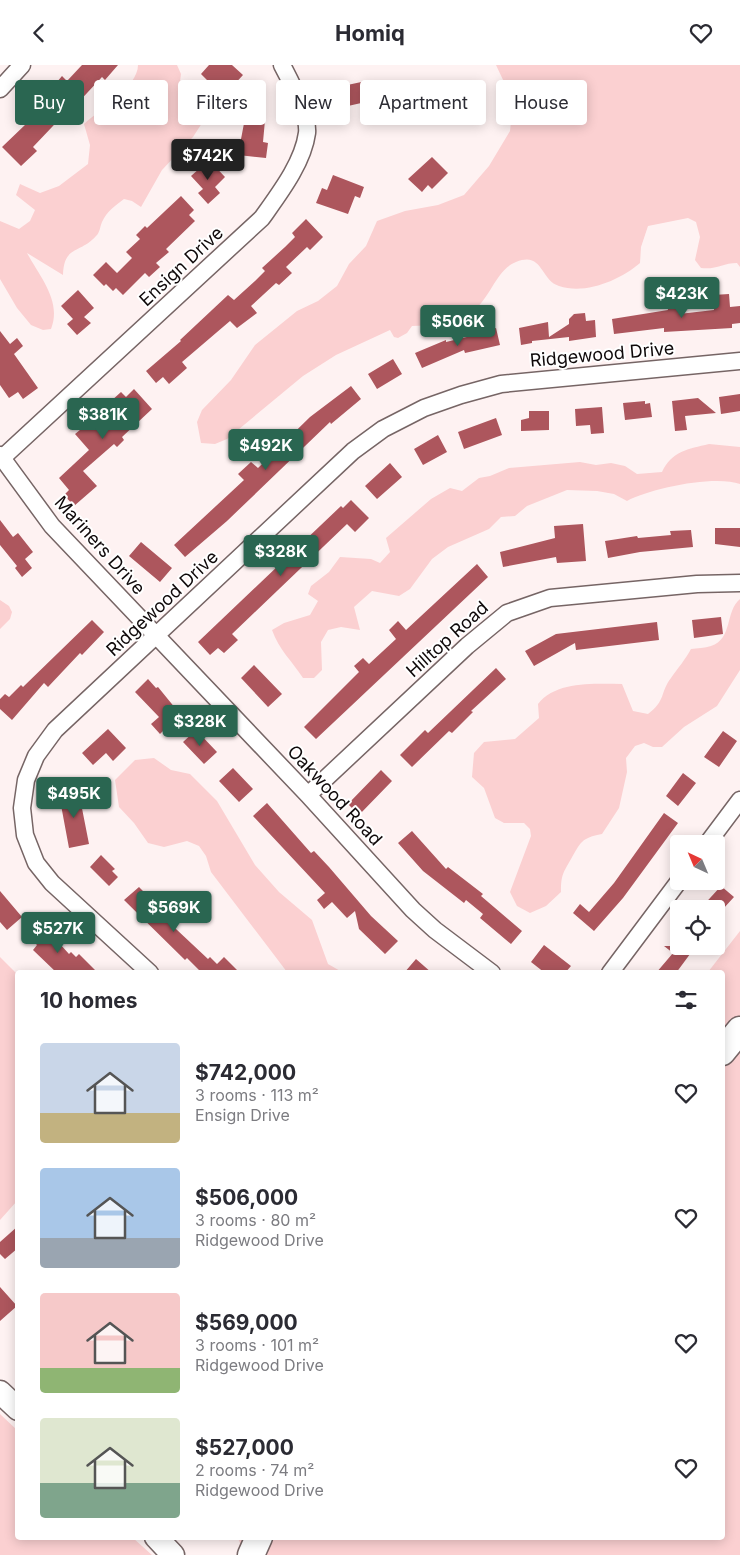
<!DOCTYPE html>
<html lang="en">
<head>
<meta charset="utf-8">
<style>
	body { margin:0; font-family:Inter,sans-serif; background:#f2f2f3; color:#2b2b33; height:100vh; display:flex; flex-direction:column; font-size:19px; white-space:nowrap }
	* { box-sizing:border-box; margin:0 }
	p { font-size:16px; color:#7c7c81 }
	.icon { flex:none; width:28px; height:28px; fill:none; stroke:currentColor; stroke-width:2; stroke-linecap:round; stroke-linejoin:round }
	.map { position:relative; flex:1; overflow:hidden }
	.sheet { position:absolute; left:15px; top:905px; width:710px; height:570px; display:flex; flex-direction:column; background:#fff; border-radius:5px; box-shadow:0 2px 12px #0003 }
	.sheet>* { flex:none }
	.top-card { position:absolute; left:15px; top:15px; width:710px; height:45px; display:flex; gap:10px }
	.needle { width:32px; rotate:316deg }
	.controls { position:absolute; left:670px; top:770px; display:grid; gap:10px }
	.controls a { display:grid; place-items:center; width:55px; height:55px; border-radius:5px; background:#fff; box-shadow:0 2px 12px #0003; font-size:25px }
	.price { position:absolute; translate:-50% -42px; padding:0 11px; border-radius:5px; background:#2a6651; color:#fff; font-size:16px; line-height:32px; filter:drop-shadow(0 1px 2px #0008) }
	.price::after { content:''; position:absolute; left:50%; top:30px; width:15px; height:11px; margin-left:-8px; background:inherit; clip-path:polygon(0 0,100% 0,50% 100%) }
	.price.on { background:#222; color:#fff }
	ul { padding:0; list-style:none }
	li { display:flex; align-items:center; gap:15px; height:125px; padding:0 25px }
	li span { display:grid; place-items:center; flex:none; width:140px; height:100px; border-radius:5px; color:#555 }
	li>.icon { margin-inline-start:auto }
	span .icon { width:60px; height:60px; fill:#fffc; stroke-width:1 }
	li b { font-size:21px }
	h2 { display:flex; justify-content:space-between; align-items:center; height:60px; padding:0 25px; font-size:21px }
	.tag { padding:0 18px; border-radius:5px; background:#fff; box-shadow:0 2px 12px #0003; font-size:18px; line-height:45px }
	.tag.on { background:#2a6651; color:#fff }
	header { display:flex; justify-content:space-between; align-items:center; height:65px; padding:0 25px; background:#fff; font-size:22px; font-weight:700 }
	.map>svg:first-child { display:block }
	.green { fill:#fbd0d1 }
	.building { fill:#ad565d }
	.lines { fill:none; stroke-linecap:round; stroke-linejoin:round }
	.street-casing { stroke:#766565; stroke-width:19 }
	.secondary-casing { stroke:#766565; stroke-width:25 }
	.primary-casing { stroke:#766565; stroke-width:29 }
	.street { stroke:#fff; stroke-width:16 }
	.secondary { stroke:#fff; stroke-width:22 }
	.primary { stroke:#fff; stroke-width:26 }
	.labels { text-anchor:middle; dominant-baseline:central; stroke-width:4; stroke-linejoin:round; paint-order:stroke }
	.street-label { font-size:18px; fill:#0f090a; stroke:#fff }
</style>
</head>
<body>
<header><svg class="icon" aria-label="back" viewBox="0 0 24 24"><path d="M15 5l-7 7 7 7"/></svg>Homiq<svg class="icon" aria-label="heart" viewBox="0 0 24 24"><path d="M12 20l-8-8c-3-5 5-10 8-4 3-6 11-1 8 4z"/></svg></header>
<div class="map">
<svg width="740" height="1490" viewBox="0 0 740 1490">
	<rect width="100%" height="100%" fill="#fef2f2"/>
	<path class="green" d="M 138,0 L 177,0 L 181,9 L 179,24 L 204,55 L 193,72 L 162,105 L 141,142 L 132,136 L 124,134 C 115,141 107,146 102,157 C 100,161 100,168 96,171 C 80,189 64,180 63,210 L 27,188 C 40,212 62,236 51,264 L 43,265 L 31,260 L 17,243 L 0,214 L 0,156 L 19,164 L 30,156 L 35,145 L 16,130 L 20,119 L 40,128 L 59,121 L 88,99 L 90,80 L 84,59 C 99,45 138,22 138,0 Z
		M 496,0 L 740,0 L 740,202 L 737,198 C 723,198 716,205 701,203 L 695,195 L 700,172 L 696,157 L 688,153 L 648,161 L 641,182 L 640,198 C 620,215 586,230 559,221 C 540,215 543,186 516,197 C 496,205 491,232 474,245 L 467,244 L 437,260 L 412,261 L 407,268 L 398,273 L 394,272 L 390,265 L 336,290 L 303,311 L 227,374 L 215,379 L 201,378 L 197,357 L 202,345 L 231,315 L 255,280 L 297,246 L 318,236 L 337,221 L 349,199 L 366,181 L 377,156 L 405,146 L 438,140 L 464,130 L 489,101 L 510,66 L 513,36 Z
		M 709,379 L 740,382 L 740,419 C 715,410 651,423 627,436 L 614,429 L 597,426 L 567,425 L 527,441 L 515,451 L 501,452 L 489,464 L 448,482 L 432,494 L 410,524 L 399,531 L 372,526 L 354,542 L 360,565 L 341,562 L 328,565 L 321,577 L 322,605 L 314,613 L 303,613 C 292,596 279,585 272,565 L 284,558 L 310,550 L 318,536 L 308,529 L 311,521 L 329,507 L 340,492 L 371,494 L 380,498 L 390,487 L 386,473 L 431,434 L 450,423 L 462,426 L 479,413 L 490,411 L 509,403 L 580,397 L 596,400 L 611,398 L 625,401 L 637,409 L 662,407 C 672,386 688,384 709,379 Z
		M 740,534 L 740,605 L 717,641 L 684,662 L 662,682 L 653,682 L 644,678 L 635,681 L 626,693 L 627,707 L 619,743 L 602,769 C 581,773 581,777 571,794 C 563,808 561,810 561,827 L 546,841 L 530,848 L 517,841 L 510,827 L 531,771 L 530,764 L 524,758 L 504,758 L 495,753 L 484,723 L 472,712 L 474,688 L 484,677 L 515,674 L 539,653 L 538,639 C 556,616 594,619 622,619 L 633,646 L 648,649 C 666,636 660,627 671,613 C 678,603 685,595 691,584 C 697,583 705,583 711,581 C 733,574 725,546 740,534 Z
		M 0,535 L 9,541 L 12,547 L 10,554 L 0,564 Z
		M 154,693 L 171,705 L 190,709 L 217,736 L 255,800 L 279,827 L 312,855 L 328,899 L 342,907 L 287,907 L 211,807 L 206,791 L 199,781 L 187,776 L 164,782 L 148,778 L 134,758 L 119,742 L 115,715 L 135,695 Z
		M 740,866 L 740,1490 L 238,1490 L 240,1478 L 238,1473 L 722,1472 L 722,908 L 708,907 Z
		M 0,892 L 18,910 L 17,1136 L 0,1155 Z
		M 0,1349 L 17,1365 L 18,1472 L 133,1473 L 152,1490 L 0,1490 Z"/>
	<path class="building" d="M 82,0 L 118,0 L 105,15 L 102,12 L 73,43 L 71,42 L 33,82 L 37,86 L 21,101 L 2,82 L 26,59 L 20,53 L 32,40 L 35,43 L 62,11 L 67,16 Z
		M 209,0 L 232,0 L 243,10 L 220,35 L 211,27 L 215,23 L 201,9 Z
		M 366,16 L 370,36 L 348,41 L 349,45 L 331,50 L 327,33 L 340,30 L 338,22 Z
		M 451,21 L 464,42 L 442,55 L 434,42 L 438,39 L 433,32 Z
		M 245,53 L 265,55 L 263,77 L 268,78 L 266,93 L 238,90 Z
		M 432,92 L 448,108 L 432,124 L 428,120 L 422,127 L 408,114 Z
		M 209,95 L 225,112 L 215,122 L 220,128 L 208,139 L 198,128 L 203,124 L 191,111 Z
		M 333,110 L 364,122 L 360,133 L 355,131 L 348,149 L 316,138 L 322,123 L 327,125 Z
		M 181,131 L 194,145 L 189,150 L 195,156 L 166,184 L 169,187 L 156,198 L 160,202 L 149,212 L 145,208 L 123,230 L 116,223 L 113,226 L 106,219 L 104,221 L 93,210 L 106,197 L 117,208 L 132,193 L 126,187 L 140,174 L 136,170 L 145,161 L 147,163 Z
		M 306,154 L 323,172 L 310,185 L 307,182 L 286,202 L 292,208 L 279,220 L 276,218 L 251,241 L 257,248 L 237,263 L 230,256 L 182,297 L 187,303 L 169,319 L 163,312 L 156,318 L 146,306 L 181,276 L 180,275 L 228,230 L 234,235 L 255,216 L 265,206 L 262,203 L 285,182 L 295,172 L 292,168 Z
		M 78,225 L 94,243 L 84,252 L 91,258 L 77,270 L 67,259 L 73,254 L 61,241 Z
		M 729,229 L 730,242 L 740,241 L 740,258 L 732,259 L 732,263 L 664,267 L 664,263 L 614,269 L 612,254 L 668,245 L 667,240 L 678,239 L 679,249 L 714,245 L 713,230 Z
		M 585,248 L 586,256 L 595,255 L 596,272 L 569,276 L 569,272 L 532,276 L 532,278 L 521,280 L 519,263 L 548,257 L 549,272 L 569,259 L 569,254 L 574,249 Z
		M 496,263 L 500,280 L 465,288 L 464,285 L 422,303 L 415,288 L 446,275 L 446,277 L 475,270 L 476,268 Z
		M 0,266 L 10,279 L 17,273 L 23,281 L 14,289 L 38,323 L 23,334 L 18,327 L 9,333 L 0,320 Z
		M 393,294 L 402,309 L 377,324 L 368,309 Z
		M 351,321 L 361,334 L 331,359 L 330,357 L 227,456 L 185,492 L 174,480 L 244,415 L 238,409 L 251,397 L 258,403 L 310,352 Z
		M 134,324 L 152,344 L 122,372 L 124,375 L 117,382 L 114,379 L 83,406 L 97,421 L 74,441 L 64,430 L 69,425 L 59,413 L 89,385 L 75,369 L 112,339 L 110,337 L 121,327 L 126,332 Z
		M 740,329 L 740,346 L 721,349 L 719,332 Z
		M 698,333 L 716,348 L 685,351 L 687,365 L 675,366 L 672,336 Z
		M 645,336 L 645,339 L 650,338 L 652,352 L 625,355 L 623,338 Z
		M 602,342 L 604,368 L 591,369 L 590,360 L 576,361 L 575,344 Z
		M 529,346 L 549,346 L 549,365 L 521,366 L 521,355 L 529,353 Z
		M 496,353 L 502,370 L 464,384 L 458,367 Z
		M 438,370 L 447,387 L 423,400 L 414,384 Z
		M 390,398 L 402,412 L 377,434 L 365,421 Z
		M 351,435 L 369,453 L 355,467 L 347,459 L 232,569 L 238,575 L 224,588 L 218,583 L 210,590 L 198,577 L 341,441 L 343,443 Z
		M 0,455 L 13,472 L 18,468 L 33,487 L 25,494 L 32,503 L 22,512 L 15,503 L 17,501 L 0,480 Z
		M 583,459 L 586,496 L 557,498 L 556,492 L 503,502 L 500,487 L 555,473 L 554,461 Z
		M 715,463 L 740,463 L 740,482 L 715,479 Z
		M 691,465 L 693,482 L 640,487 L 608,493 L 605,476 L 637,471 L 638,473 L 671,470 L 670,466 Z
		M 141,477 L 172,503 L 160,517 L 129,491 Z
		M 477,499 L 488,512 L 316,674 L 304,662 L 359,607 L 354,601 L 363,593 L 369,599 L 396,574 L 389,565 L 398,556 L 406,565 Z
		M 721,552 L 723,569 L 694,573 L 692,555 Z
		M 92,555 L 104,567 L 82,590 L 80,588 L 48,622 L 44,618 L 12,655 L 0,644 L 0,634 L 5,629 L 9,632 L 21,620 L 23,622 Z
		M 657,557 L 659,575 L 576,585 L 575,578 L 534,601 L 525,586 L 556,569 Z
		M 254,600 L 282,629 L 268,642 L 241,613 Z
		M 496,603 L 506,614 L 471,646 L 473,647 L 452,668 L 449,666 L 412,702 L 400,690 L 425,665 L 428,668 Z
		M 148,614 L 156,623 L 158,622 L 180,649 L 160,669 L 151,659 L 159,652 L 135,627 Z
		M 108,664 L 126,683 L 113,696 L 106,688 L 93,700 L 82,688 Z
		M 196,665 L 217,687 L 204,699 L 183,677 Z
		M 723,666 L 737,676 L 719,702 L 704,692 Z
		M 233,703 L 253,724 L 239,737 L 219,716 Z
		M 381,705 L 392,716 L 359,750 L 348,739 Z
		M 683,708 L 696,718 L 678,741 L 666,731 Z
		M 78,723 L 89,779 L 69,783 L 61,740 L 65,739 L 62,726 Z
		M 267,738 L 311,788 L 314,786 L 329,802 L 371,851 L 398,876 L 385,889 L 359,864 L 355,846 L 347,853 L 332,837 L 324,844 L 317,835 L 325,828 L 253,751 Z
		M 664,748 L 678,758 L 623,833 L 594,866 L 573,848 L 580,839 L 589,847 L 614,818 Z
		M 412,766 L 446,804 L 448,802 L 483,829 L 481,831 L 522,866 L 511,879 L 480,853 L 483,849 L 466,835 L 464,838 L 423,806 L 398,778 Z
		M 101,790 L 115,804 L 112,806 L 118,812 L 109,821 L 90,802 Z
		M 721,821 L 734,832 L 723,844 L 700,844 Z
		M 139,822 L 150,833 L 157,827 L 169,839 L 160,849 L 208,894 L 210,892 L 217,899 L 224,892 L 240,908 L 202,908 L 187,893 L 185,895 L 124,835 Z
		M 0,826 L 22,852 L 7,865 L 0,857 Z
		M 41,858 L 69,889 L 71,887 L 76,892 L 79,889 L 98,908 L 57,908 L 33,885 L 37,880 L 29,872 Z
		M 544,880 L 571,901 L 565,908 L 545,908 L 531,897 Z
		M 664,881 L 696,881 L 676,908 L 656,908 L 673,888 Z
		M 416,894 L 432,908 L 404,908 Z
		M 18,1161 L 18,1183 L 5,1194 L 0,1189 L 0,1177 Z
		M 0,1222 L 17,1241 L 0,1256 Z"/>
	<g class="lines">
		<g class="street-casing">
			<path id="street" d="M 0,24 L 22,0
				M 0,390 L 52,461 L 308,730 L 413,845 L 435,865 L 492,908
				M 2,393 L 262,153 C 279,129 303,98 307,68 C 309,52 290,15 282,0
				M 308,730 L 467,581 L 507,548 L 550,533 L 697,519 L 740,518
				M 707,779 L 740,735
				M 150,908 L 52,818 L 36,798 L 25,770 L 22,743 L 26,715 L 36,691 L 55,665 L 353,386 L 383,364 L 424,343 L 461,330 L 501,319 L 740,296
				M 610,908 L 679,816"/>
		</g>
		<g class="secondary-casing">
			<path id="secondary" d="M 0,1327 L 18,1344
				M 156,1472 L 173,1490"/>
		</g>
		<g class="primary-casing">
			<path id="primary" d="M 722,987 L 740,965
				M 251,1490 L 259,1472"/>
		</g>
		<use href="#street" class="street"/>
		<use href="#secondary" class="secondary"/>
		<use href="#primary" class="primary"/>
	</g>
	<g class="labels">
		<g class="street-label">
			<text transform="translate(181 201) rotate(-43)">Ensign Drive</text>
			<text transform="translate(602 289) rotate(-5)">Ridgewood Drive</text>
			<text transform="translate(100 480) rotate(48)">Mariners Drive</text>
			<text transform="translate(162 538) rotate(-43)">Ridgewood Drive</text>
			<text transform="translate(447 574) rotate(-42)">Hilltop Road</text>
			<text transform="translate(335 730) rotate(47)">Oakwood Road</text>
		</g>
	</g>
</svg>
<div class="controls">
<a><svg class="needle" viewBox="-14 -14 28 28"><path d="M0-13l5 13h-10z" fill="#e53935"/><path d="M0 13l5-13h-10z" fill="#7c7c81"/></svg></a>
<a><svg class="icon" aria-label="locate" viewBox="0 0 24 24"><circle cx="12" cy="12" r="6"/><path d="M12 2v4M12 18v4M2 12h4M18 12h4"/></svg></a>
</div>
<b class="price on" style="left:208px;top:116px">$742K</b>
<b class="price" style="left:682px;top:254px">$423K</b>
<b class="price" style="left:458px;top:282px">$506K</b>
<b class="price" style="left:103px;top:375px">$381K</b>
<b class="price" style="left:266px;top:406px">$492K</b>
<b class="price" style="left:281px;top:512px">$328K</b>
<b class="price" style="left:200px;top:682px">$328K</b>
<b class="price" style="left:74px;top:754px">$495K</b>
<b class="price" style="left:174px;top:868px">$569K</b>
<b class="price" style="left:58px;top:889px">$527K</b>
<div class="top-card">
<a class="tag on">Buy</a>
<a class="tag">Rent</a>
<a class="tag">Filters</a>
<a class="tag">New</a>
<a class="tag">Apartment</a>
<a class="tag">House</a>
</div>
<section class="sheet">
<h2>10 homes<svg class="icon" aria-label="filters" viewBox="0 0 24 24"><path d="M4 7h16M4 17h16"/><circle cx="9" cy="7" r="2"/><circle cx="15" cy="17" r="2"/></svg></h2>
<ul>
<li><span style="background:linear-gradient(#c9d6e8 70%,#c2b280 0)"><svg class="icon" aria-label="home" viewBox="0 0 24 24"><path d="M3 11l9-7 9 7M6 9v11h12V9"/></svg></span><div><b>$742,000</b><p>3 rooms · 113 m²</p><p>Ensign Drive</p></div><svg class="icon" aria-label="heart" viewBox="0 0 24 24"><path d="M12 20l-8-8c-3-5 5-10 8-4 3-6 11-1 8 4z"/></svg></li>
<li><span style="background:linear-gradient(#a9c7e8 70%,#9aa5b1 0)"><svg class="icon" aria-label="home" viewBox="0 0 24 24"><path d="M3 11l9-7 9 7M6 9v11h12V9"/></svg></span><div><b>$506,000</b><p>3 rooms · 80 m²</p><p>Ridgewood Drive</p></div><svg class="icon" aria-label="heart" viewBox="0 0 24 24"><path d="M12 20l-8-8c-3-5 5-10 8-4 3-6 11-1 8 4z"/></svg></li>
<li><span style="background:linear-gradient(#f6c9c9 75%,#8fb573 0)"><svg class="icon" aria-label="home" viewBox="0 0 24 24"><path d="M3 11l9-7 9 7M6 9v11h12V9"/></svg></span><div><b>$569,000</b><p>3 rooms · 101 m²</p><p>Ridgewood Drive</p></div><svg class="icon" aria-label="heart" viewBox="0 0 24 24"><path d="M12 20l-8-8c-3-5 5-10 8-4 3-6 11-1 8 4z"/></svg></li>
<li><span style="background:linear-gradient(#dfe7d0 65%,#7fa58c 0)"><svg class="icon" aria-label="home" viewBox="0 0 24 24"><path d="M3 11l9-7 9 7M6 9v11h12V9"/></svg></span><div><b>$527,000</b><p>2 rooms · 74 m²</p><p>Ridgewood Drive</p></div><svg class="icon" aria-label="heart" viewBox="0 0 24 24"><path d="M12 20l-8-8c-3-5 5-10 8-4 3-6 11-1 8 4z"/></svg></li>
</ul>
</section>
</div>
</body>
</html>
